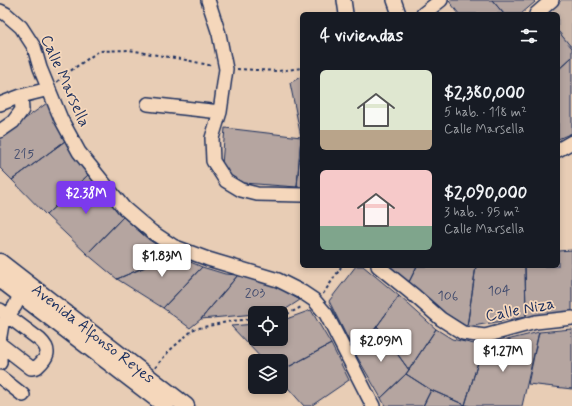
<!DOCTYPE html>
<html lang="es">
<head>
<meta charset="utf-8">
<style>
	body { margin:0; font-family:Mynerve,sans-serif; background:#20242c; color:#f1f3f6; height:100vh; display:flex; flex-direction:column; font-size:15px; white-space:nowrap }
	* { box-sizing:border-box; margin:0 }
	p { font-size:13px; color:#9ea1a6 }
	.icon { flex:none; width:22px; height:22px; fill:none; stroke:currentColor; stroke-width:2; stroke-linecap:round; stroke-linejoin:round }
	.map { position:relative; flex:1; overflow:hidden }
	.sheet { position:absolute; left:300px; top:12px; width:260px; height:256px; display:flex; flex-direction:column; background:#171b24; border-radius:6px; box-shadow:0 2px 6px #0003 }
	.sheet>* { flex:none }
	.buttons { position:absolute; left:248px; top:306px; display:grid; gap:8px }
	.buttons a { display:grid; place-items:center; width:40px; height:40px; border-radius:6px; background:#171b24; box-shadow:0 2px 6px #0003; font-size:20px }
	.price { position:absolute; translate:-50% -34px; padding:0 9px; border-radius:4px; background:#fff; color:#222; font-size:13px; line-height:26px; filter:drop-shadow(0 1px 2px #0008) }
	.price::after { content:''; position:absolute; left:50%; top:24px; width:12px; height:9px; margin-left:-6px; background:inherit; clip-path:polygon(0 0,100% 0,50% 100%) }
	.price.active { background:#7c3aed; color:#fff }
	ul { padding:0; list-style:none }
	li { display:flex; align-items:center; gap:12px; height:100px; padding:0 20px }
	li span { display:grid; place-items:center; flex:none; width:112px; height:80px; border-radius:6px; color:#555 }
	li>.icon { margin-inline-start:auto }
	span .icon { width:48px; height:48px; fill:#fffc; stroke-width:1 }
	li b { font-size:17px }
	h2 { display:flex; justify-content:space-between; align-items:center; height:48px; padding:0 20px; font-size:17px }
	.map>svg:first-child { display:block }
	.park { fill:#cab6a9; stroke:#727284 }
	.building { fill:#b5a5a0; stroke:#1b2f5e }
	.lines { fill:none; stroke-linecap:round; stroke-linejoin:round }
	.minor-casing { stroke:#1b2f5e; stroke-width:16 }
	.major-casing { stroke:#1b2f5e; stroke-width:19 }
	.path { stroke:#1b2f5e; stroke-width:2; stroke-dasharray:3 3; stroke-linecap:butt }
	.minor { stroke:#f5d7bb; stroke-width:13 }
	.major { stroke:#f5d7bb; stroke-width:16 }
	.labels { text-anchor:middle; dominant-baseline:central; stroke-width:3.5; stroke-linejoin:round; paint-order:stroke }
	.number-label { font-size:14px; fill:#424c6e }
	.street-label { font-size:16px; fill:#1b2f5e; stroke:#f5d7bb }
</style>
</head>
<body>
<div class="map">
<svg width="572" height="406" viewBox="0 0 572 406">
	<rect width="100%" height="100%" fill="#e8cdb5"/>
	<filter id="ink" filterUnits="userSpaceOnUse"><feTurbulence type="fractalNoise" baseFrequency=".025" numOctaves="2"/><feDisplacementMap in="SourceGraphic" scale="8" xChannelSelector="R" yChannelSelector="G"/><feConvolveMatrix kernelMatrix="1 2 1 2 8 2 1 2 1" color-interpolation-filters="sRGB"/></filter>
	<g filter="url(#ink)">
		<path class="park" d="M 562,0 L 572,0 L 572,48 L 558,31 L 558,14 L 547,14 Z"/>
		<path class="building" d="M 450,0 L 492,0 L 504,14 L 459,14 L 449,1 Z
			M 492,0 L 533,0 L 535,2 L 521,14 L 504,14 Z
			M 558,31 L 572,48 L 572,57 L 558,70 Z
			M 572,57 L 572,133 L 558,139 L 558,70 Z
			M 302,76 L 302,137 L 301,137 L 290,83 Z
			M 47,103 L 65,141 L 12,180 L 0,168 L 0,137 Z
			M 225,128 L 301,137 L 297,187 L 243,183 L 230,176 L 222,164 Z
			M 301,137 L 302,137 L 302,187 L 297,187 Z
			M 65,141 L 88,175 L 46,215 L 12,180 Z
			M 88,175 L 123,217 L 87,254 L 46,215 Z
			M 123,217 L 148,239 L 165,251 L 145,267 L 117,279 L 87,254 Z
			M 572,250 L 572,312 L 526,317 L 525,266 L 558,266 L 558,251 Z
			M 165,251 L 202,267 L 163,308 L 117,279 L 145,267 Z
			M 356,266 L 363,266 L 399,296 L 356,355 L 329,301 Z
			M 387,266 L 417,266 L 409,282 Z
			M 417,266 L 476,266 L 467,327 L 440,310 L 409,282 Z
			M 476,266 L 525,266 L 526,317 L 467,327 Z
			M 202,267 L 225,274 L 238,275 L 201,319 L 190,328 L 163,308 Z
			M 238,275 L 274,285 L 300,300 L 283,311 L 255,313 L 255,314 L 201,319 Z
			M 399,296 L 436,329 L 409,370 L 377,326 Z
			M 311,310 L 331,344 L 281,371 L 281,361 L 264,361 L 231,326 L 255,324 L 255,339 L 281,339 L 281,321 Z
			M 377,326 L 409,370 L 406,374 L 381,398 L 356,355 Z
			M 436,329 L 452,339 L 483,346 L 465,405 L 431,390 L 406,374 Z
			M 572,329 L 572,389 L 528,384 L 539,332 Z
			M 539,332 L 522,406 L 469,406 L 465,405 L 483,346 Z
			M 331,344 L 349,380 L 311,406 L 304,406 L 281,380 L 281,371 Z
			M 406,374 L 431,390 L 423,406 L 385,406 L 381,398 Z
			M 431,390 L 465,405 L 469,406 L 423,406 Z"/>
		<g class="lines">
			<g class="minor-casing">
				<path id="minor" d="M 208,0 L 219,34 L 226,69 L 220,112 L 212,138 L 213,161 L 226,181 L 241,190 L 257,194 L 302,195
					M 344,0 L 346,14
					M 394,0 L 399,14
					M 0,11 L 6,14 L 21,27 L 34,47 L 40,68 L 61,119 L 79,152 L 124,208 L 152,232 L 173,246 L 208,259 L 278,280 L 302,292 L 314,300 L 326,314 L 373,406
					M 423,14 L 441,0
					M 536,14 L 552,0
					M 0,104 L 21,96 L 49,89
					M 148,104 L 220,112
					M 0,131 L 13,122 L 22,110 L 21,96
					M 558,150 L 572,142
					M 378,266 L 415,296 L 441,319 L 463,333 L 485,336 L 536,322 L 572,318
					M 0,310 L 40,340 C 52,351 47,358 37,367 L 31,368 L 0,344
					M 0,336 L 2,324 L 15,306 L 20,295
					M 0,343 L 0,363
					M 0,377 L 23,395"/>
			</g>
			<g class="major-casing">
				<path id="major" d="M 0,262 L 186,406
					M 0,279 L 166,406"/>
			</g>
			<path class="path" d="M 237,69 L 278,71 L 302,68
				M 57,82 L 63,76 L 99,51 L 129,50 L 186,60 L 213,66
				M 323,294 L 340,269 L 341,266
				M 281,315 L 290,313 L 303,306
				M 155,368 L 169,351 L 194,329 L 232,321 L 255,319"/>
			<use href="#minor" class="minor"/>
			<use href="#major" class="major"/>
		</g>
	</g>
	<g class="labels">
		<g class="number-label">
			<text x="24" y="154">215</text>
			<text x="499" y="291">104</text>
			<text x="255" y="293">203</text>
			<text x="448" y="296">106</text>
		</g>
		<g class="street-label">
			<text transform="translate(65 81) rotate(66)">Calle Marsella</text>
			<text transform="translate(520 310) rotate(-11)">Calle Niza</text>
			<text transform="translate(93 334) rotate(38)">Avenida Alfonso Reyes</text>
		</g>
	</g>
</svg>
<div class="buttons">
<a><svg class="icon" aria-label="locate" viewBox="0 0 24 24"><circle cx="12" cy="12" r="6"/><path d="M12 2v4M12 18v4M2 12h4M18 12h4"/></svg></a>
<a><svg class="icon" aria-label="layers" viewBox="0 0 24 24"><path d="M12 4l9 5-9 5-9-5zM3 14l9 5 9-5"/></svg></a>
</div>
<b class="price active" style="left:86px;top:215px">$2.38M</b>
<b class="price" style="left:162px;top:278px">$1.83M</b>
<b class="price" style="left:381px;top:363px">$2.09M</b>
<b class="price" style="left:503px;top:373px">$1.27M</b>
<section class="sheet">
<h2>4 viviendas<svg class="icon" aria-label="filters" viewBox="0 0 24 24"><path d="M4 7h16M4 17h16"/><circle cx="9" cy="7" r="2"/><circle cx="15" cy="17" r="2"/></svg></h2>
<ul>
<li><span style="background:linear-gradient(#dfe7d0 75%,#b9a48a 0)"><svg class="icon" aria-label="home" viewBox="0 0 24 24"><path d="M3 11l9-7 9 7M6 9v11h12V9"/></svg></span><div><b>$2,380,000</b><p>5 hab. · 118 m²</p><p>Calle Marsella</p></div></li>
<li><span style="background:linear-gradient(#f6c9c9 70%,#7fa58c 0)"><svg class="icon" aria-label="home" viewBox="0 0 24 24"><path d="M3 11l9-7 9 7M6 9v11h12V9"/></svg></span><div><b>$2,090,000</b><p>3 hab. · 95 m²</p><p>Calle Marsella</p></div></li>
</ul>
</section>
</div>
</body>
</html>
